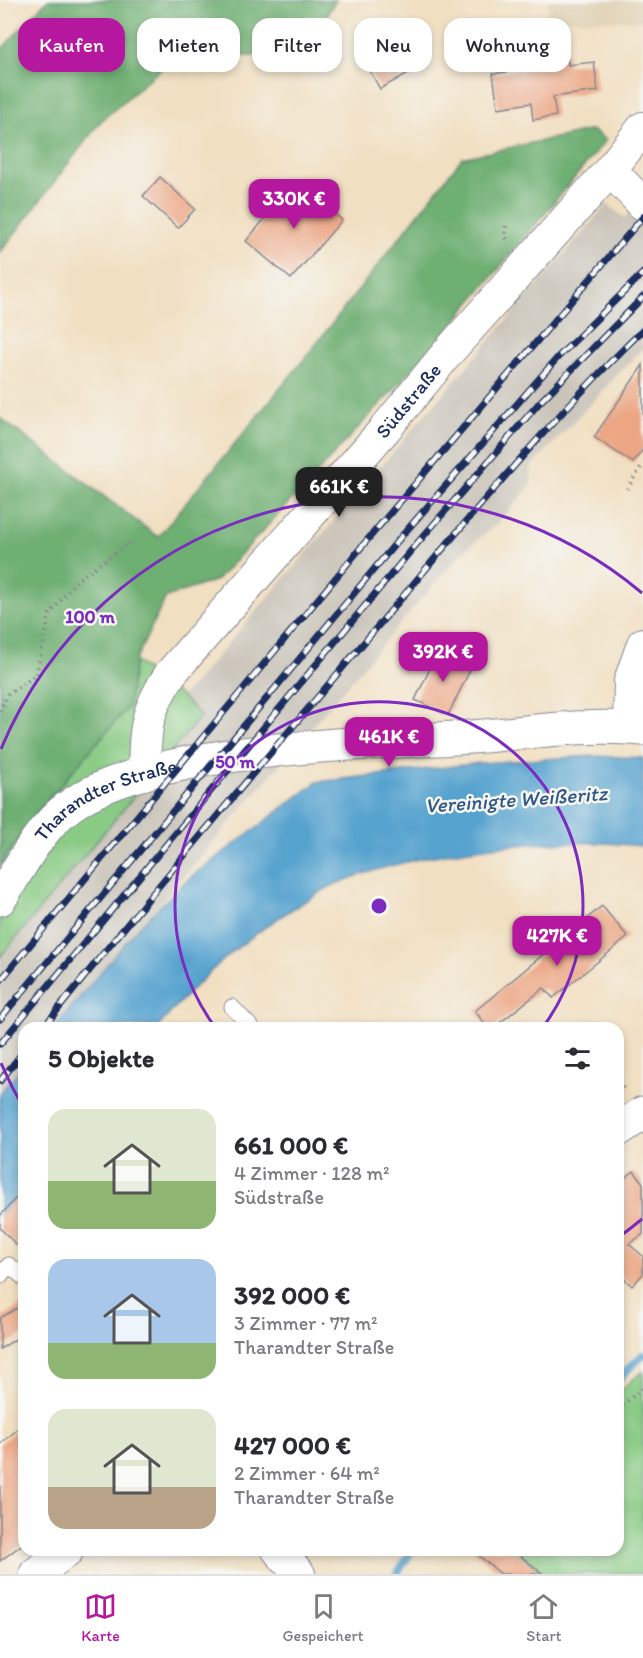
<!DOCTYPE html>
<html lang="de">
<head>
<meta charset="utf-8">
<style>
	body { margin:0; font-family:Itim,sans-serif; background:#f2f2f3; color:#2b2b33; height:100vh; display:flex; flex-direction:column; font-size:22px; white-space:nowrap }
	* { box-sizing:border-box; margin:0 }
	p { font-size:20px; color:#7c7c81 }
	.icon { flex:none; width:33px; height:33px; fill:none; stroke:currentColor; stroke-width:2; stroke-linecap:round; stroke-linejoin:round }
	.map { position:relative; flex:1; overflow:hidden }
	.panel { position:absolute; left:18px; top:1022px; width:606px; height:534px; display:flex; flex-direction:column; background:#fff; border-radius:18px; box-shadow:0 3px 9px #0003 }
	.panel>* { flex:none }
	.banner { position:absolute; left:18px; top:18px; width:608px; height:54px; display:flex; gap:12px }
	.price { position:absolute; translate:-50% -51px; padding:0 14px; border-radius:12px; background:#b5179e; color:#fff; font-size:20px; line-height:39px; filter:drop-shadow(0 2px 3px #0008) }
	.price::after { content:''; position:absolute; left:50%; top:36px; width:18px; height:14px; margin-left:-9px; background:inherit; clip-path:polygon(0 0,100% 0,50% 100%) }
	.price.active { background:#222; color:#fff }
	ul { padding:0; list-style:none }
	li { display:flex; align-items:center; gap:18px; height:150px; padding:0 30px }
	li span { display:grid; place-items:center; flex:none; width:168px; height:120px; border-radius:18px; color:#555 }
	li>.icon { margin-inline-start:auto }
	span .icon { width:72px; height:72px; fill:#fffc; stroke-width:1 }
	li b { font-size:26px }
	h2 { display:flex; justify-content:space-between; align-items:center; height:72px; padding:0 30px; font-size:26px }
	.pill { padding:0 21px; border-radius:18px; background:#fff; box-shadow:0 3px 9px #0003; font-size:21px; line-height:54px }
	.pill.active { background:#b5179e; color:#fff }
	.dock { display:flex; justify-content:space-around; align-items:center; height:84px; border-top:2px solid #e1e1e2; background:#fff; font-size:16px; color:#7c7c81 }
	.dock a { display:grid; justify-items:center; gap:3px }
	.dock .active { color:#b5179e }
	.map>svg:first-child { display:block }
	.built { fill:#e0d2b6 }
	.industrial { fill:#c9c3b8 }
	.green { fill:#89cb84; stroke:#527d71; stroke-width:1.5 }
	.forest { fill:#6eaf72; stroke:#446f68; stroke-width:1.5 }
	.water { fill:#56a3cf; stroke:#386996; stroke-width:1.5 }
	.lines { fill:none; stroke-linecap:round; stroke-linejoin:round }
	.stream { stroke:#56a3cf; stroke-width:8 }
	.building { fill:#eca684 }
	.lane-casing { stroke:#868790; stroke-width:17 }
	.street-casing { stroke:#868790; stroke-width:34 }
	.secondary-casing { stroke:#868790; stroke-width:35 }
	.path { stroke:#868790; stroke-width:4; stroke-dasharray:1.5 4.5; stroke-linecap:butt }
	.lane { stroke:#fff; stroke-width:15 }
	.street { stroke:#fff; stroke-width:32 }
	.secondary { stroke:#fff; stroke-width:33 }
	.rail-casing { stroke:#1b2f5e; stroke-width:7 }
	.rail { stroke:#f6f6f2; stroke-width:4.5; stroke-dasharray:14; stroke-linecap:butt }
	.ring { fill:none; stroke:#7b2cbf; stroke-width:3 }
	.labels { text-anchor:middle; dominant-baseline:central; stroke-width:5; stroke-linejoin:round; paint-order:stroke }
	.street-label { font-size:20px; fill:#1b2f5e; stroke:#f6f6f2 }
	.water-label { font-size:21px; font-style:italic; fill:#305886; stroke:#f6f6f2 }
	.centre { fill:#7b2cbf; stroke:#f6f6f2; stroke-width:3 }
	.ring-label { font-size:18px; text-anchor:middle; font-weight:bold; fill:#7b2cbf; stroke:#f6f6f2; stroke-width:5; stroke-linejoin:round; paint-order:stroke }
</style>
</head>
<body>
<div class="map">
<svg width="643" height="1574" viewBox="0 0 643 1574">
	<rect width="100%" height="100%" fill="#f6f6f2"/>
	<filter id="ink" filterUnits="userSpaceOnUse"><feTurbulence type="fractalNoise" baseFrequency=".0167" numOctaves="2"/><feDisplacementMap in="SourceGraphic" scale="12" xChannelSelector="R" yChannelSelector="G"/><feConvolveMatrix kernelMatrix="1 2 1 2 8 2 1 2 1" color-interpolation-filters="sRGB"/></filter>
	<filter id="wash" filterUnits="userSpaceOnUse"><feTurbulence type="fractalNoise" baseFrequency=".008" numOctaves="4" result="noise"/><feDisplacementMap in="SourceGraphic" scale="24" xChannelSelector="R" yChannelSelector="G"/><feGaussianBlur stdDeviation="1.35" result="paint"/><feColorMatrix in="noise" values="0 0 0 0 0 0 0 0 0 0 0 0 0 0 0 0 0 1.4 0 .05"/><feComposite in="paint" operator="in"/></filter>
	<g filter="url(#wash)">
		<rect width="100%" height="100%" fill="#f1dfc1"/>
		<path class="built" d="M 549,0 L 643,0 L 643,21 L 547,19 Z"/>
		<path class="industrial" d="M 643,198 L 643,348 L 531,467 L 531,485 L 497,524 L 458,556 L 55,1027 L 24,1028 L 24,1065 L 0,1093 L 0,957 L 201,716 L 182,697 L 607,204 L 625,218 Z"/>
		<path class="green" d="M 135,661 L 182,697 L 201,716 L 0,957 L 0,865 L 38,811 L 128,707 Z
			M 643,1371 L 643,1574 L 544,1574 L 516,1550 L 618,1550 L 618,1392 Z"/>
		<path class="forest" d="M 47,0 L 336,0 L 303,53 L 171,60 L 100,122 L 0,253 L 0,51 Z
			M 592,130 L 606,140 L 436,344 L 217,580 L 166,597 L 135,661 L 128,707 L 38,811 L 0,865 L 0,418 L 158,537 L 306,357 L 462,158 Z"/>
		<path class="water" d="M 592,756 L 643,758 L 643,846 C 545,836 430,848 338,883 C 325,888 314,897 302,903 C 244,938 202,975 158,1027 L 55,1027 L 136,930 L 188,879 L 317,782 L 480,763 Z
			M 24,1065 L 24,1189 L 0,1216 L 0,1093 Z"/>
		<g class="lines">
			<path class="stream" d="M 618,1379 L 643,1355
				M 397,1574 L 412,1550"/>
		</g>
		<g id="blocks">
			<path class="building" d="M 563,26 L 568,65 L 594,62 L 598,91 L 553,97 L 556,116 L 533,120 L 531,103 L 498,108 L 493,74 L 542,67 L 537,29 Z
				M 391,34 L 412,71 L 380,89 L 359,51 Z
				M 160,177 L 195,209 L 178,228 L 143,196 Z
				M 297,181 L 342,220 L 291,279 L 246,241 Z
				M 643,365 L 643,449 L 633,463 L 594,437 Z
				M 439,650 L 472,666 L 448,715 L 415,700 Z
				M 602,906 L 628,937 L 553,998 L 544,988 L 493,1028 L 488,1028 L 475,1011 Z
				M 634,1171 L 643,1183 L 643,1234 L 629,1244 L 643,1256 L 643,1274 L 632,1286 L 618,1273 L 618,1183 Z
				M 24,1189 L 24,1253 L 0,1228 L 0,1216 Z
				M 24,1304 L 24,1334 L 0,1349 L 0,1318 Z
				M 24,1424 L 24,1543 L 0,1561 L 0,1444 Z
				M 472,1550 L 513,1550 L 543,1574 L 501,1574 Z"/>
		</g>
	</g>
	<g filter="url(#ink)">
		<use href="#blocks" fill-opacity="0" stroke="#868790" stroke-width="1.5"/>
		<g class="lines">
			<g class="lane-casing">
				<path id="lane" d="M 232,1007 L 252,1028
					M 0,1276 L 9,1265 L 24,1278"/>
			</g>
			<g class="street-casing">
				<g id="street">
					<path d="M 610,170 L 643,204"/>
					<path d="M 629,727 L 630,681 L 643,644"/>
					<path id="s1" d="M 144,774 C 145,728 145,712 171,673 L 385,429 L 449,351 L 610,170 L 643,128"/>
					<path d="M 278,1550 L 299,1574"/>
				</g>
			</g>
			<g class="secondary-casing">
				<g id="secondary">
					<path id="s2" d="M 0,899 C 19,869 38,830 67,808 C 145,746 370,744 471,737 C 527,733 587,723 643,729"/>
					<path d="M 618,1130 L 643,1113"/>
					<path d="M 36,1574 L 67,1550"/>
				</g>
			</g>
			<path class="path" d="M 506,226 L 505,236 L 509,242
				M 627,489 L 643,464
				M 0,711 L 8,694 L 36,675 L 50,614 L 77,580 L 130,542
				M 619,1082 L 624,1090
				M 618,1409 L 643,1388"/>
			<use href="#lane" class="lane"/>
			<use href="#street" class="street"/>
			<use href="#secondary" class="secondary"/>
			<g class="rail-casing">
				<path id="rail" d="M 0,981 L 363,545 L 643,217
					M 0,1019 L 400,538 L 559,356 L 643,273
					M 43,1028 C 150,894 261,764 372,633 C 459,530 545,424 643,330
					M 0,1044 L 414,547 L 540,402 L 643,297
					M 0,1081 L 24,1051"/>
			</g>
			<use href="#rail" class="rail"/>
		</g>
	</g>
	<g class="ring">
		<path d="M215 1027A204 204 0 1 1 543 1027"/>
		<path d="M642 1219A409 409 0 0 1 619 1237M23 1107A409 409 0 0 1 1 1063M1 749A409 409 0 0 1 642 593"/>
	</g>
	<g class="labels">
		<g class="street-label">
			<text stroke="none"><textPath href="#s1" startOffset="468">Südstraße</textPath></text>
			<text stroke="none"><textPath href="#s2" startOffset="152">Tharandter Straße</textPath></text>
		</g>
		<g class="water-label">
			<text transform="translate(516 799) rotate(-4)">Vereinigte Weißeritz</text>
		</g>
	</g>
	<circle cx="379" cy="906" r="9" class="centre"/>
	<g class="ring-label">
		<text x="90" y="623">100 m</text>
		<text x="235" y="768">50 m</text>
	</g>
</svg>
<b class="price" style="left:294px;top:230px">330K €</b>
<b class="price active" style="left:339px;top:518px">661K €</b>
<b class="price" style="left:443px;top:683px">392K €</b>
<b class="price" style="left:389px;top:768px">461K €</b>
<b class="price" style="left:557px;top:967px">427K €</b>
<div class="banner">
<a class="pill active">Kaufen</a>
<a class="pill">Mieten</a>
<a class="pill">Filter</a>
<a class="pill">Neu</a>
<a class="pill">Wohnung</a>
</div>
<section class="panel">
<h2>5 Objekte<svg class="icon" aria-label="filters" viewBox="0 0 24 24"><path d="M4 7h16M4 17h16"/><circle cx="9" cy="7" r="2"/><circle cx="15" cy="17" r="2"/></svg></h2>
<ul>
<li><span style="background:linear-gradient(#dfe7d0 60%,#8fb573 0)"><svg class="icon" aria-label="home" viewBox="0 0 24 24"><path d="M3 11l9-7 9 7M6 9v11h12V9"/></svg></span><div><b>661 000 €</b><p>4 Zimmer · 128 m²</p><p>Südstraße</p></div></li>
<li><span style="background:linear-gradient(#a9c7e8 70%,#8fb573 0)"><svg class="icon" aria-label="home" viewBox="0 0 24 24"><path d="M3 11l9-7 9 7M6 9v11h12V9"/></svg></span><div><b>392 000 €</b><p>3 Zimmer · 77 m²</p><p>Tharandter Straße</p></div></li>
<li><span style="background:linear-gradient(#dfe7d0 65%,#b9a48a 0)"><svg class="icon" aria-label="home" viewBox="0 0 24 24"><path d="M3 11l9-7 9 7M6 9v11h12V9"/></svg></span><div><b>427 000 €</b><p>2 Zimmer · 64 m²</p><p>Tharandter Straße</p></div></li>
</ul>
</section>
</div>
<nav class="dock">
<a class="active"><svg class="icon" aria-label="map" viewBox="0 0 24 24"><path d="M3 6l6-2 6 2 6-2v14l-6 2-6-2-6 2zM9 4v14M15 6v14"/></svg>Karte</a>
<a><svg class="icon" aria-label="saved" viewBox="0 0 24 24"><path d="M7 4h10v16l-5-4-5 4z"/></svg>Gespeichert</a>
<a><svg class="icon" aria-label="home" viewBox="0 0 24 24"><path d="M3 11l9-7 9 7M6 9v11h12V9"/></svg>Start</a>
</nav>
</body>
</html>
